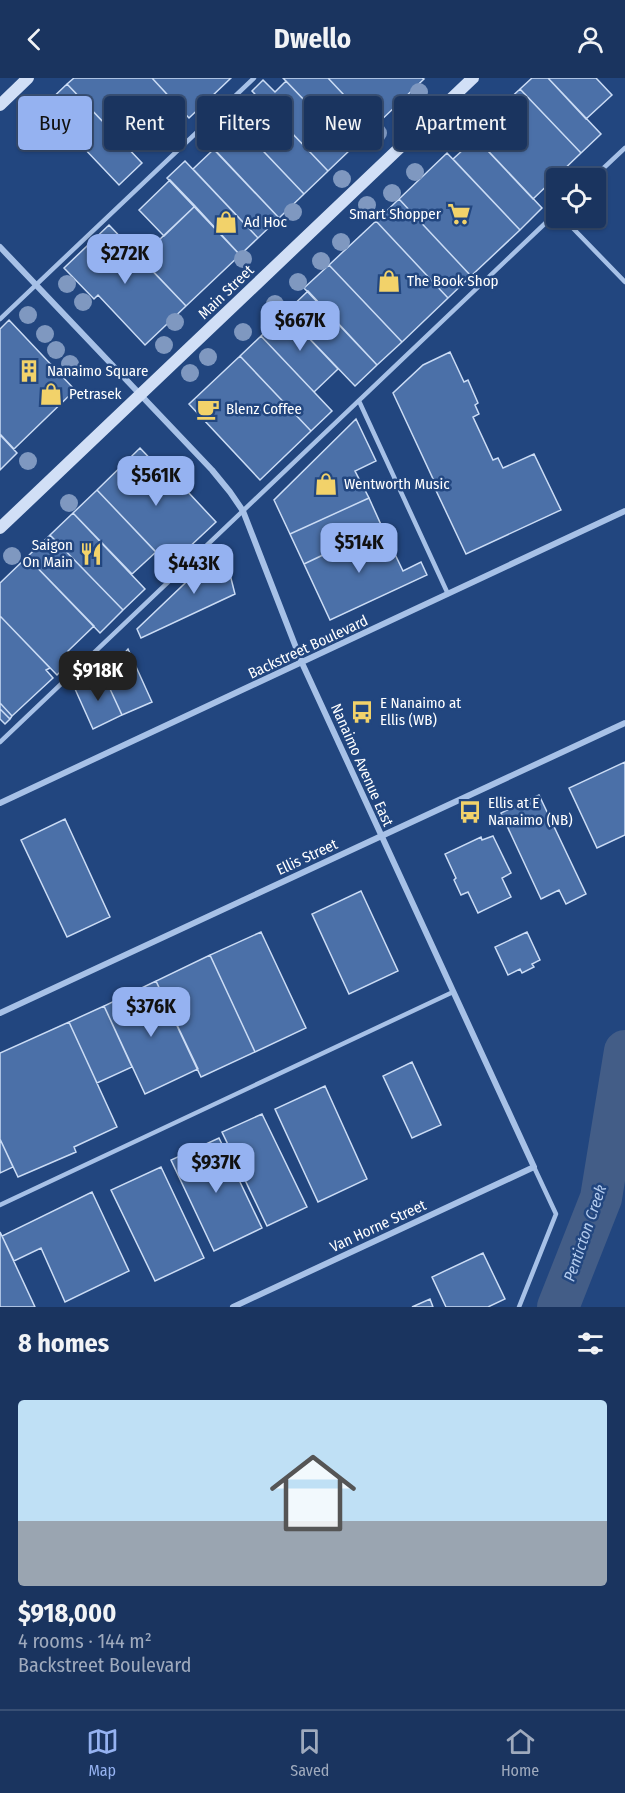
<!DOCTYPE html>
<html lang="en">
<head>
<meta charset="utf-8">
<style>
	body { margin:0; font-family:"Fira Sans Condensed",sans-serif; background:#233c65; color:#f1f3f6; height:100vh; display:flex; flex-direction:column; font-size:22px; white-space:nowrap }
	* { box-sizing:border-box; margin:0 }
	p { font-size:20px; color:#9faabd }
	.icon { flex:none; width:33px; height:33px; fill:none; stroke:currentColor; stroke-width:2; stroke-linecap:round; stroke-linejoin:round }
	.map { position:relative; height:1229px; overflow:hidden }
	.drawer { display:flex; flex-direction:column; background:#1a345f; flex:1 }
	.drawer>* { flex:none }
	.guide { position:absolute; left:18px; top:18px; width:590px; height:54px; display:flex; gap:12px }
	.fabs { position:absolute; left:546px; top:90px; display:grid; gap:12px }
	.fabs a { display:grid; place-items:center; width:60px; height:60px; border-radius:6px; background:#1a345f; box-shadow:0 2px 4px #0004,0 0 0 2px #384f74; font-size:30px }
	.price { position:absolute; translate:-50% -51px; padding:0 14px; border-radius:12px; background:#95b2f1; color:#111; font-size:20px; line-height:39px; filter:drop-shadow(0 2px 3px #0008) }
	.price::after { content:''; position:absolute; left:50%; top:36px; width:18px; height:14px; margin-left:-9px; background:inherit; clip-path:polygon(0 0,100% 0,50% 100%) }
	.price.active { background:#222; color:#fff }
	ul { padding:0; list-style:none }
	li { display:grid; align-content:center; gap:12px; height:318px; padding:0 18px }
	li+li { border-top:2px solid #384f74 }
	li span { display:grid; place-items:center; height:186px; border-radius:6px; color:#555 }
	li>.icon { margin-inline-start:auto }
	span .icon { width:108px; height:108px; fill:#fffc; stroke-width:1 }
	li b { font-size:26px }
	h2 { display:flex; justify-content:space-between; align-items:center; height:72px; padding:0 18px; font-size:26px }
	.tag { padding:0 21px; border-radius:6px; background:#1a345f; box-shadow:0 2px 4px #0004,0 0 0 2px #384f74; font-size:21px; line-height:54px }
	.tag.active { background:#95b2f1; color:#111 }
	header { display:flex; justify-content:space-between; align-items:center; height:78px; padding:0 18px; background:#1a345f; font-size:27px; font-weight:700 }
	.tabs { display:flex; justify-content:space-around; align-items:center; height:84px; border-top:2px solid #384f74; background:#1a345f; font-size:16px; color:#9faabd }
	.tabs a { display:grid; justify-items:center; gap:3px }
	.tabs .active { color:#95b2f1 }
	.map>svg:first-child { display:block }
	.lines { fill:none; stroke-linecap:round; stroke-linejoin:round }
	.river { stroke:#435d87; stroke-width:42 }
	.building { fill:#4b70a8; stroke:#cbdcf5; stroke-width:1.5 }
	.lane { stroke:#a7c1e7; stroke-width:4.5 }
	.street { stroke:#a7c1e7; stroke-width:6 }
	.secondary { stroke:#d1dff6; stroke-width:12 }
	.tree { fill:#7f98c0 }
	.labels { text-anchor:middle; dominant-baseline:central; stroke-width:5; stroke-linejoin:round; paint-order:stroke }
	.poi-label { font-size:15px; fill:#fff; stroke:#22467f; text-anchor:start }
	.street-label { font-size:15px; fill:#fff; stroke:#22467f }
	.water-label { font-size:16px; font-style:italic; fill:#b3cbee; stroke:#22467f }
</style>
</head>
<body>
<header><svg class="icon" aria-label="back" viewBox="0 0 24 24"><path d="M15 5l-7 7 7 7"/></svg>Dwello<svg class="icon" aria-label="person" viewBox="0 0 24 24"><circle cx="12" cy="8" r="4"/><path d="M4 21q1-7 8-7t8 7"/></svg></header>
<div class="map">
<svg width="625" height="1229" viewBox="0 0 625 1229">
	<rect width="100%" height="100%" fill="#22467f"/>
	<g class="lines">
		<path class="river" d="M 558,1229 L 601,1120 L 625,973"/>
	</g>
	<path class="building" d="M 74,0 L 152,0 L 175,25 L 128,70 L 67,6 Z
		M 152,0 L 231,0 L 189,40 Z
		M 283,0 L 328,0 L 374,49 L 351,71 Z
		M 328,0 L 422,0 L 424,1 L 374,49 Z
		M 532,0 L 548,0 L 601,56 L 581,75 L 520,11 Z
		M 548,0 L 596,0 L 612,17 L 586,41 Z
		M 263,2 L 275,14 L 286,3 L 351,71 L 328,93 L 252,13 Z
		M 67,6 L 142,85 L 119,107 L 44,28 Z
		M 520,11 L 581,75 L 533,121 L 472,56 Z
		M 269,31 L 328,93 L 304,116 L 245,54 Z
		M 227,35 L 304,116 L 279,140 L 202,59 Z
		M 476,60 L 542,130 L 520,152 L 453,81 Z
		M 214,71 L 279,140 L 258,160 L 193,91 Z
		M 447,75 L 520,152 L 471,198 L 399,121 Z
		M 185,83 L 258,160 L 240,177 L 167,100 Z
		M 170,102 L 195,128 L 164,158 L 139,132 Z
		M 399,121 L 471,198 L 448,220 L 376,143 Z
		M 195,128 L 240,177 L 186,228 L 140,180 Z
		M 376,143 L 448,220 L 402,264 L 329,187 Z
		M 109,147 L 186,228 L 145,267 L 98,217 L 94,221 L 64,190 Z
		M 329,187 L 402,264 L 377,287 L 304,210 Z
		M 308,213 L 377,287 L 355,308 L 285,235 Z
		M 285,235 L 338,291 L 314,314 L 261,258 Z
		M 9,242 L 75,312 L 14,371 L 0,356 L 0,251 Z
		M 261,258 L 332,333 L 311,353 L 240,278 Z
		M 450,274 L 464,304 L 468,302 L 478,325 L 475,327 L 479,336 L 473,339 L 493,382 L 498,380 L 503,390 L 534,376 L 561,432 L 466,476 L 432,404 L 434,403 L 393,315 L 423,287 Z
		M 240,278 L 311,353 L 260,402 L 189,326 Z
		M 356,341 L 376,383 L 355,393 L 369,420 L 290,456 L 274,422 Z
		M 0,357 L 17,375 L 0,392 Z
		M 140,370 L 179,411 L 187,413 L 216,444 L 169,488 L 97,412 Z
		M 97,412 L 156,474 L 132,496 L 73,435 Z
		M 369,420 L 382,449 L 304,486 L 290,456 Z
		M 73,435 L 145,511 L 123,532 L 50,457 Z
		M 382,449 L 403,493 L 421,484 L 427,497 L 330,542 L 304,486 Z
		M 50,457 L 123,532 L 100,555 L 27,479 Z
		M 223,469 L 235,516 L 141,560 L 137,551 Z
		M 27,479 L 94,548 L 68,573 L 74,580 L 57,597 L 0,538 L 0,505 Z
		M 0,538 L 50,590 L 46,592 L 53,600 L 12,638 L 0,625 Z
		M 128,571 L 152,624 L 122,637 L 104,598 Z
		M 104,598 L 122,637 L 93,651 L 75,611 Z
		M 0,625 L 12,638 L 10,641 L 0,631 Z
		M 0,631 L 10,641 L 5,646 L 0,641 Z
		M 625,684 L 625,757 L 597,770 L 569,710 Z
		M 539,717 L 586,816 L 566,826 L 559,812 L 541,821 L 501,735 Z
		M 65,741 L 110,839 L 67,859 L 21,762 Z
		M 493,758 L 511,795 L 502,800 L 511,819 L 478,835 L 468,814 L 461,817 L 454,802 L 456,800 L 445,776 L 481,759 L 482,762 Z
		M 361,813 L 398,893 L 349,916 L 312,836 Z
		M 261,854 L 306,950 L 255,974 L 210,877 Z
		M 527,854 L 540,882 L 532,886 L 534,889 L 522,895 L 520,891 L 508,897 L 495,869 Z
		M 210,877 L 255,974 L 201,999 L 156,903 Z
		M 156,903 L 198,991 L 145,1016 L 104,928 Z
		M 104,928 L 132,989 L 97,1005 L 69,944 Z
		M 69,944 L 117,1049 L 74,1069 L 76,1074 L 18,1099 L 0,1061 L 0,975 Z
		M 412,984 L 441,1047 L 412,1060 L 383,998 Z
		M 325,1008 L 367,1101 L 318,1124 L 275,1031 Z
		M 262,1036 L 307,1129 L 267,1148 L 222,1054 Z
		M 219,1060 L 262,1150 L 214,1173 L 171,1082 Z
		M 0,1061 L 13,1089 L 0,1095 Z
		M 161,1089 L 204,1180 L 155,1203 L 111,1112 Z
		M 92,1114 L 129,1193 L 65,1224 L 41,1170 L 14,1183 L 2,1158 Z
		M 0,1154 L 2,1158 L 35,1229 L 0,1229 Z
		M 483,1175 L 505,1221 L 488,1229 L 446,1229 L 432,1199 Z
		M 430,1221 L 433,1229 L 412,1229 Z"/>
	<g class="lines">
		<path class="lane" d="M 593,100 L 625,70
			M 563,140 L 625,204
			M 0,241 L 254,0
			M 359,323 L 448,516
			M 0,664 L 556,135
			M 0,1127 L 453,914
			M 519,1229 L 556,1136 L 534,1089"/>
		<path class="street" d="M 0,169 L 212,392 L 230,414 L 243,433 L 302,585 L 534,1089 L 233,1229
			M 0,725 L 625,433
			M 0,935 L 625,645"/>
		<path class="secondary" d="M 0,27 L 28,0
			M 0,450 L 473,0"/>
	</g>
	<g class="tree">
		<circle cx="419" cy="14" r="9"/>
		<circle cx="486" cy="27" r="9"/>
		<circle cx="461" cy="50" r="9"/>
		<circle cx="378" cy="55" r="9"/>
		<circle cx="415" cy="94" r="9"/>
		<circle cx="342" cy="101" r="9"/>
		<circle cx="392" cy="115" r="9"/>
		<circle cx="367" cy="127" r="9"/>
		<circle cx="293" cy="134" r="9"/>
		<circle cx="341" cy="164" r="9"/>
		<circle cx="243" cy="181" r="9"/>
		<circle cx="321" cy="183" r="9"/>
		<circle cx="298" cy="204" r="9"/>
		<circle cx="67" cy="206" r="9"/>
		<circle cx="83" cy="224" r="9"/>
		<circle cx="275" cy="226" r="9"/>
		<circle cx="28" cy="237" r="9"/>
		<circle cx="175" cy="244" r="9"/>
		<circle cx="243" cy="254" r="9"/>
		<circle cx="45" cy="256" r="9"/>
		<circle cx="164" cy="267" r="9"/>
		<circle cx="56" cy="272" r="9"/>
		<circle cx="208" cy="279" r="9"/>
		<circle cx="70" cy="286" r="9"/>
		<circle cx="190" cy="295" r="9"/>
		<circle cx="28" cy="383" r="9"/>
		<circle cx="69" cy="425" r="9"/>
		<circle cx="12" cy="478" r="9"/>
	</g>
	<defs>
		<g id="supermarket-bare" transform="scale(1.8)"><path d="M-6-5.5h2.5l.6 2H6L4.5 2H-2.5L-4.4-4H-6ZM-1.5 3.2a1.3 1.3 0 1 0 .1 0ZM3 3.2a1.3 1.3 0 1 0 .1 0Z" fill="#f2d26a" stroke="#22467f" stroke-width="2.5" paint-order="stroke"/></g>
		<g id="shop-bare" transform="scale(1.8)"><path d="M-5-2.5h2.3a2.7 3.5 0 0 1 5.4 0H5L5.5 6h-11ZM-1.5-2.5h3a1.5 2.3 0 0 0-3 0Z" fill="#f2d26a" stroke="#22467f" stroke-width="2.5" paint-order="stroke"/></g>
		<g id="building-bare" transform="scale(1.8)"><path d="M-4-6H4V6H1V3H-1V6H-4ZM-2.5-4.3h1.7v1.8h-1.7ZM.8-4.3h1.7v1.8H.8ZM-2.5-1h1.7V.8h-1.7ZM.8-1h1.7V.8H.8Z" fill="#f2d26a" stroke="#22467f" stroke-width="2.5" paint-order="stroke"/></g>
		<g id="cafe-bare" transform="scale(1.8)"><path d="M-5.5-4.5H6V0H3Q3 3.5 0 3.5H-2.5Q-5.5 3.5-5.5 0ZM3-3.2v2h1.7v-2ZM-6 4.5H4V6H-6Z" fill="#f2d26a" stroke="#22467f" stroke-width="2.5" paint-order="stroke"/></g>
		<g id="restaurant-bare" transform="scale(1.8)"><path d="M-5-6h1v4h1v-4h1v4h1v-4h1v5L-1.5 .5V6h-2V.5L-5-1ZM5-6V6H3V1.5H1.5Q1.5-4 5-6Z" fill="#f2d26a" stroke="#22467f" stroke-width="2.5" paint-order="stroke"/></g>
		<g id="bus-bare" transform="scale(1.8)"><path d="M-5-6H5V4H4V6H2V4H-2V6H-4V4H-5ZM-3.5-4V0h7V-4ZM-3.5 1.2v1.5H-2V1.2ZM2 1.2v1.5H3.5V1.2Z" fill="#f2d26a" stroke="#22467f" stroke-width="2.5" paint-order="stroke"/></g>
	</defs>
	<g fill-rule="evenodd">
		<use href="#supermarket-bare" x="459" y="136"/>
		<use href="#shop-bare" x="226" y="144"/>
		<use href="#shop-bare" x="389" y="203"/>
		<use href="#building-bare" x="29" y="293"/>
		<use href="#shop-bare" x="51" y="316"/>
		<use href="#cafe-bare" x="208" y="331"/>
		<use href="#shop-bare" x="326" y="406"/>
		<use href="#restaurant-bare" x="91" y="476"/>
		<use href="#bus-bare" x="362" y="634"/>
		<use href="#bus-bare" x="470" y="734"/>
	</g>
	<g class="labels">
		<g class="poi-label">
			<text x="441" y="136" text-anchor="end">Smart Shopper</text>
			<text x="244" y="144">Ad Hoc</text>
			<text x="407" y="203">The Book Shop</text>
			<text x="47" y="293">Nanaimo Square</text>
			<text x="69" y="316">Petrasek</text>
			<text x="226" y="331">Blenz Coffee</text>
			<text x="344" y="406">Wentworth Music</text>
			<text x="73" y="467" text-anchor="end">Saigon<tspan x="73" dy="17">On Main</tspan></text>
			<text x="380" y="625">E Nanaimo at<tspan x="380" dy="17">Ellis (WB)</tspan></text>
			<text x="488" y="725">Ellis at E<tspan x="488" dy="17">Nanaimo (NB)</tspan></text>
		</g>
		<g class="street-label">
			<text transform="translate(226 214) rotate(-44)">Main Street</text>
			<text transform="translate(308 569) rotate(-25)">Backstreet Boulevard</text>
			<text transform="translate(362 687) rotate(66)">Nanaimo Avenue East</text>
			<text transform="translate(307 779) rotate(-25)">Ellis Street</text>
			<text transform="translate(378 1148) rotate(-25)">Van Horne Street</text>
		</g>
		<g class="water-label">
			<text transform="translate(585 1155) rotate(-71)">Penticton Creek</text>
		</g>
	</g>
</svg>
<div class="fabs">
<a><svg class="icon" aria-label="locate" viewBox="0 0 24 24"><circle cx="12" cy="12" r="6"/><path d="M12 2v4M12 18v4M2 12h4M18 12h4"/></svg></a>
</div>
<b class="price" style="left:125px;top:207px">$272K</b>
<b class="price" style="left:300px;top:274px">$667K</b>
<b class="price" style="left:156px;top:429px">$561K</b>
<b class="price" style="left:359px;top:496px">$514K</b>
<b class="price" style="left:194px;top:517px">$443K</b>
<b class="price active" style="left:98px;top:624px">$918K</b>
<b class="price" style="left:151px;top:960px">$376K</b>
<b class="price" style="left:216px;top:1116px">$937K</b>
<div class="guide">
<a class="tag active">Buy</a>
<a class="tag">Rent</a>
<a class="tag">Filters</a>
<a class="tag">New</a>
<a class="tag">Apartment</a>
</div>
</div>
<section class="drawer">
<h2>8 homes<svg class="icon" aria-label="filters" viewBox="0 0 24 24"><path d="M4 7h16M4 17h16"/><circle cx="9" cy="7" r="2"/><circle cx="15" cy="17" r="2"/></svg></h2>
<ul>
<li><span style="background:linear-gradient(#bfe0f5 65%,#9aa5b1 0)"><svg class="icon" aria-label="home" viewBox="0 0 24 24"><path d="M3 11l9-7 9 7M6 9v11h12V9"/></svg></span><div><b>$918,000</b><p>4 rooms · 144 m²</p><p>Backstreet Boulevard</p></div></li>
</ul>
</section>
<nav class="tabs">
<a class="active"><svg class="icon" aria-label="map" viewBox="0 0 24 24"><path d="M3 6l6-2 6 2 6-2v14l-6 2-6-2-6 2zM9 4v14M15 6v14"/></svg>Map</a>
<a><svg class="icon" aria-label="saved" viewBox="0 0 24 24"><path d="M7 4h10v16l-5-4-5 4z"/></svg>Saved</a>
<a><svg class="icon" aria-label="home" viewBox="0 0 24 24"><path d="M3 11l9-7 9 7M6 9v11h12V9"/></svg>Home</a>
</nav>
</body>
</html>
